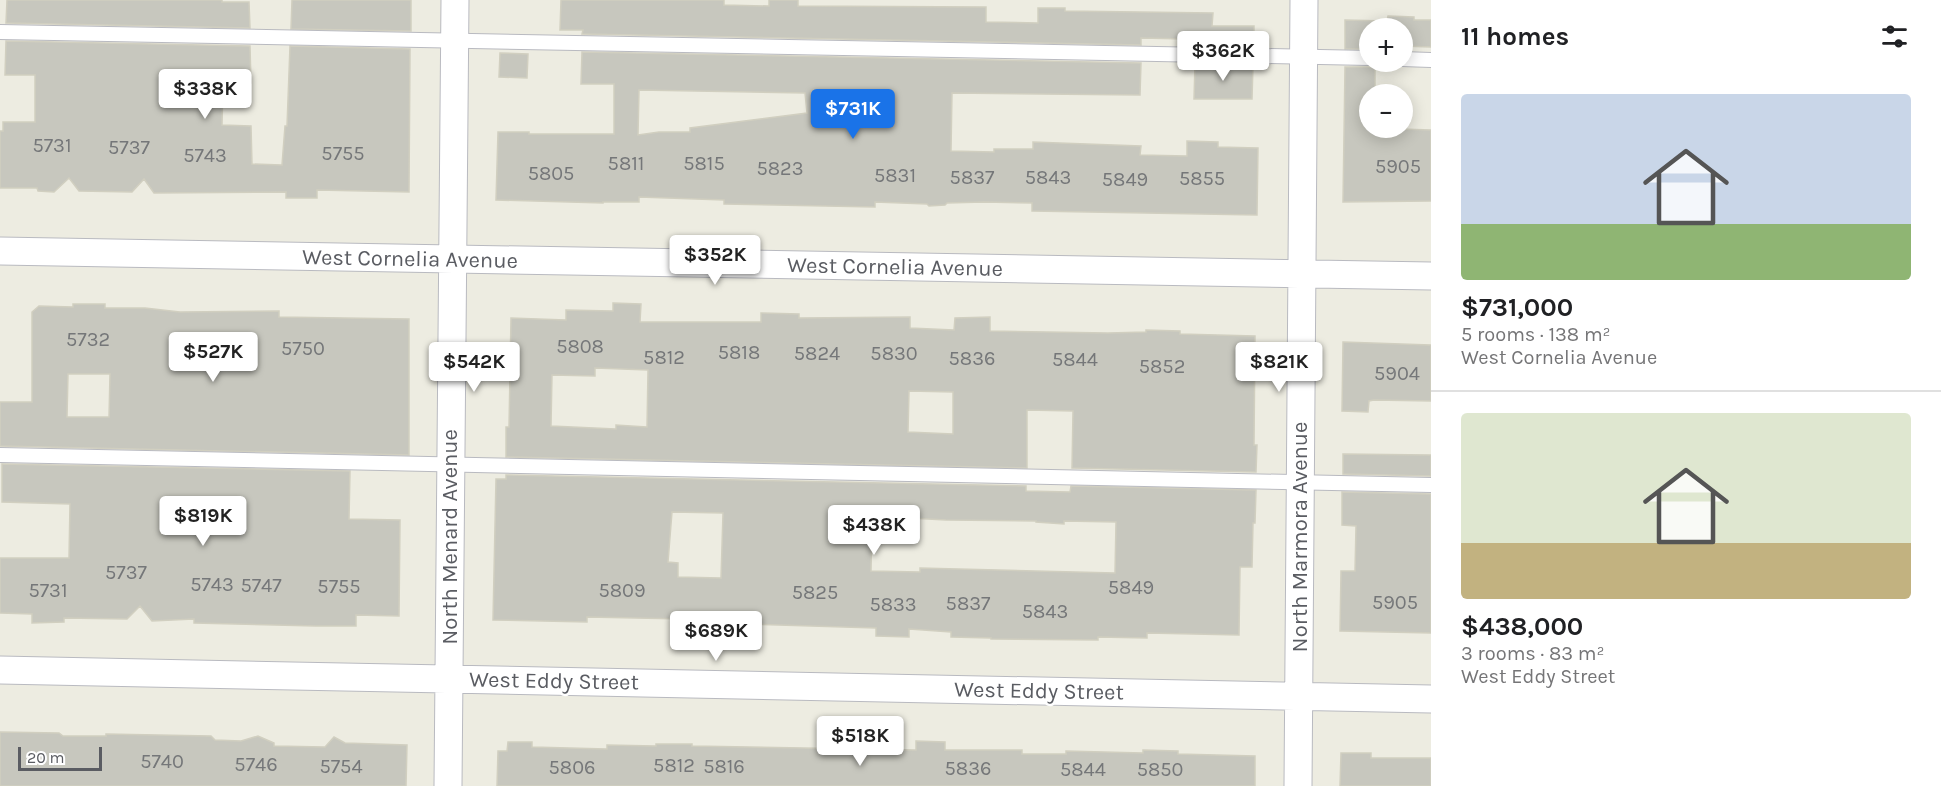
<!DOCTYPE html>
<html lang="en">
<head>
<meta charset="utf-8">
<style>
	body { margin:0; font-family:Karla,sans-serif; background:#f6f6f6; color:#202124; height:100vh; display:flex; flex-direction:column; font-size:22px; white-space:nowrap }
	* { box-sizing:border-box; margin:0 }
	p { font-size:20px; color:#757577 }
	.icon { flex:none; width:33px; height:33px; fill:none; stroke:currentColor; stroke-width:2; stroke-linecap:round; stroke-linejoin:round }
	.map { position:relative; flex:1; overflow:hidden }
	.panel { display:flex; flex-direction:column; background:#fff; width:510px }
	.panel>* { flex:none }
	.controls { position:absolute; left:1359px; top:18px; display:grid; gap:12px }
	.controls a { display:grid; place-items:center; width:54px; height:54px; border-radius:50%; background:#fff; box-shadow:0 3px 15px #0003; font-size:30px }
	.scale { position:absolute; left:18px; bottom:15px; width:84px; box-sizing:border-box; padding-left:6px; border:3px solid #5a5c62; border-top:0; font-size:16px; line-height:21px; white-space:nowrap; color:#5a5c62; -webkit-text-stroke:4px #fff; paint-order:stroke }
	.price { position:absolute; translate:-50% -51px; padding:0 14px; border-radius:6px; background:#fff; color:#222; font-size:20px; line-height:39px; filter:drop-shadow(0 2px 3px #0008) }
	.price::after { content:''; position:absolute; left:50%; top:36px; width:18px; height:14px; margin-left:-9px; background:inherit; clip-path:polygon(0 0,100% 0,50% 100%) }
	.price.selected { background:#1a73e8; color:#fff }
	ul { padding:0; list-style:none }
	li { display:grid; align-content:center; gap:12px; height:318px; padding:0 30px }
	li+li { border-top:2px solid #e0e0e0 }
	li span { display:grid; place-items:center; height:186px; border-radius:6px; color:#555 }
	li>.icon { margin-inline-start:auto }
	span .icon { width:108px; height:108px; fill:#fffc; stroke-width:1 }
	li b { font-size:26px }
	h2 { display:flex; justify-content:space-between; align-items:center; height:72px; padding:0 30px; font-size:26px }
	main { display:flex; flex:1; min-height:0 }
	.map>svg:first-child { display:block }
	.building { fill:#c7c7be; stroke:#d1cfc0; stroke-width:1.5; fill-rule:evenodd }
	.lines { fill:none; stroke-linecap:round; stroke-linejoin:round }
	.service-casing { stroke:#b9bac0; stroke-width:16 }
	.minor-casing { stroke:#b9bac0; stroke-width:29 }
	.service { stroke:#fff; stroke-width:14 }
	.minor { stroke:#fff; stroke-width:27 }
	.labels { text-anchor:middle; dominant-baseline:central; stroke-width:5; stroke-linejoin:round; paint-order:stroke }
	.number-label { font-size:20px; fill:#757779 }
	.street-label { font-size:22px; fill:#5a5c62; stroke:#fff }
</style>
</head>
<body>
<main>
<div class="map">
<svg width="1431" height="786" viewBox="0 0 1431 786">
	<rect width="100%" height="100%" fill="#edece1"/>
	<path class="building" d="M 7,0 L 222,0 L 222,2 L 249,2 L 250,28 L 6,23 Z
		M 292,0 L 411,0 L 411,31 L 291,29 Z
		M 561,0 L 724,0 L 724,5 L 769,6 L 769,0 L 798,0 L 798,6 L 986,7 L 986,22 L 1038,23 L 1038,8 L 1065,8 L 1065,11 L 1213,13 L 1212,26 L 1254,26 L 1254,47 L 1195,46 L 1195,41 L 1185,41 L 1185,39 L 1141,38 L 1141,45 L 582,34 L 583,30 L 560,30 Z
		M 1388,16 L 1414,17 L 1414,20 L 1431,20 L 1431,47 L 1402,46 L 1402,28 L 1370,28 L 1370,49 L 1345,49 L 1345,20 L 1387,21 Z
		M 6,41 L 250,46 L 251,83 L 223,83 L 222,125 L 251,126 L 252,164 L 282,165 L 285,126 L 287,126 L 290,46 L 410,49 L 409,192 L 317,190 L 317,198 L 286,198 L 286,192 L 154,193 L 144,179 L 132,192 L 79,191 L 69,178 L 54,192 L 38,191 L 37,188 L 0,188 L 0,131 L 3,131 L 3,122 L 35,122 L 35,75 L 5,75 Z
		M 582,52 L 1141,63 L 1140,95 L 952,93 L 951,151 L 994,152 L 994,149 L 1033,149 L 1033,142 L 1141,146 L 1140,155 L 1187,156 L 1187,141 L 1218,142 L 1218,147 L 1258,148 L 1257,215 L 1032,211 L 1032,203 L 984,202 L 947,203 L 945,205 L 929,206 L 927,204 L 875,202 L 875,207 L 724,204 L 724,200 L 639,197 L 639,202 L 603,202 L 603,203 L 496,200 L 498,132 L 529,132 L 529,134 L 614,134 L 614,84 L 581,84 ZM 639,90 L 805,93 L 807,113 L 690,128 L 690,132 L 659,132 L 638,135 Z
		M 500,53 L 528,54 L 527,78 L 499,77 Z
		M 1195,64 L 1253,65 L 1252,99 L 1194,99 Z
		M 1375,65 L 1375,94 L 1370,94 L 1370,128 L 1431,130 L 1431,201 L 1343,202 L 1345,67 L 1370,67 Z
		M 613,303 L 641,304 L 640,322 L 761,322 L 761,313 L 799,314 L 799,318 L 910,317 L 910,328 L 954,330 L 955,318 L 990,317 L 990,331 L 1108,333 L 1146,332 L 1146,330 L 1180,331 L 1180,334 L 1255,336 L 1254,445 L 1257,445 L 1256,472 L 1072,468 L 1073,411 L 1027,410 L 1027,468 L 506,457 L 506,427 L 509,427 L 511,318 L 566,320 L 566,310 L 613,311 ZM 595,368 L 648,370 L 647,427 L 616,425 L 616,429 L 551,426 L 552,375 L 595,376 ZM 909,391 L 953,392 L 953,434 L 908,432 Z
		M 73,304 L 105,304 L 105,308 L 145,308 L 180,312 L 279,311 L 279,317 L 409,319 L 409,455 L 0,446 L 0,402 L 32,402 L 32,312 L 39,306 L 73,307 ZM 68,374 L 110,374 L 109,417 L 67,417 Z
		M 1343,342 L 1431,345 L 1431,401 L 1374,400 L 1369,401 L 1368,412 L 1342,411 Z
		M 1343,454 L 1431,455 L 1431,476 L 1343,474 Z
		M 2,464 L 350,471 L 349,519 L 400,520 L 399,616 L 356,615 L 356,626 L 316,626 L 194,623 L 194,619 L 152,621 L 140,606 L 127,619 L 64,618 L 64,622 L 32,623 L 32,614 L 0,613 L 0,558 L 69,558 L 70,504 L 2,502 Z
		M 506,475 L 1026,486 L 1026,491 L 1070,492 L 1071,486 L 1256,490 L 1255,523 L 1253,523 L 1252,567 L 1240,567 L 1239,635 L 1147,633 L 1147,638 L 1098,637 L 1098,640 L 991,639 L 991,638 L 951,637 L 951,632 L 909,629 L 909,637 L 876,636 L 876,628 L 684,622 L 684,619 L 587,617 L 587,622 L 493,620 L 496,479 L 506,479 ZM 672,512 L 723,513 L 721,578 L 678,577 L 678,563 L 668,562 ZM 872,516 L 946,520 L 1036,521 L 1036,522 L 1064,524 L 1064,521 L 1116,522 L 1115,573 L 920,568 L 920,572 L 871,571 Z
		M 1342,492 L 1431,494 L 1431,633 L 1340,631 L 1341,571 L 1355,571 L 1356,526 L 1342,525 Z
		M 0,732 L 59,733 L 63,736 L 106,736 L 106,734 L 211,736 L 215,740 L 241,741 L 258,736 L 274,743 L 274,746 L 325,747 L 334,737 L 345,743 L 407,745 L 406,786 L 0,786 Z
		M 916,741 L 945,742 L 945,750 L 1022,750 L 1022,754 L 1066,754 L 1066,751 L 1143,753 L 1143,750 L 1178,751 L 1178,754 L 1255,756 L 1255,786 L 497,786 L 498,751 L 507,751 L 508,742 L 532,742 L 532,747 L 607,749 L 607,745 L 656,746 L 656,744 L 692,744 L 692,746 L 916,750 Z
		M 1341,753 L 1371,753 L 1371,758 L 1431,758 L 1431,786 L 1340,786 Z"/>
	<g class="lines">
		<g class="service-casing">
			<path id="service" d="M 0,32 L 1370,58
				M 1402,59 L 1431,60
				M 0,455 L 1431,485"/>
		</g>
		<g class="minor-casing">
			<path id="minor" d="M 0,251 L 1431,276
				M 0,670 L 1431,699
				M 448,786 L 455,0
				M 1298,786 L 1304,0"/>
		</g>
		<use href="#service" class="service"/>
		<use href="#minor" class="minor"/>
	</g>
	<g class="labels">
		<g class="number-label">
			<text x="52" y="145">5731</text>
			<text x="129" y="147">5737</text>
			<text x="343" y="153">5755</text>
			<text x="205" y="155">5743</text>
			<text x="626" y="163">5811</text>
			<text x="704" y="163">5815</text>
			<text x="1398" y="166">5905</text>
			<text x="780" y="168">5823</text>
			<text x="551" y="173">5805</text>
			<text x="895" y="175">5831</text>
			<text x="972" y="177">5837</text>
			<text x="1048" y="177">5843</text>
			<text x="1202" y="178">5855</text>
			<text x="1125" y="179">5849</text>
			<text x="88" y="339">5732</text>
			<text x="580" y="346">5808</text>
			<text x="303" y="348">5750</text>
			<text x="739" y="352">5818</text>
			<text x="817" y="353">5824</text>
			<text x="894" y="353">5830</text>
			<text x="664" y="357">5812</text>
			<text x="972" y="358">5836</text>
			<text x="1075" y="359">5844</text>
			<text x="1162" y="366">5852</text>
			<text x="1397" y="373">5904</text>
			<text x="126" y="572">5737</text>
			<text x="212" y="584">5743</text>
			<text x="261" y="585">5747</text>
			<text x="339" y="586">5755</text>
			<text x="1131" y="587">5849</text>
			<text x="48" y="590">5731</text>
			<text x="622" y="590">5809</text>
			<text x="815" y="592">5825</text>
			<text x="1395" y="602">5905</text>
			<text x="968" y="603">5837</text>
			<text x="893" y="604">5833</text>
			<text x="1045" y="611">5843</text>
			<text x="162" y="761">5740</text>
			<text x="256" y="764">5746</text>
			<text x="674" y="765">5812</text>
			<text x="341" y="766">5754</text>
			<text x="724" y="766">5816</text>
			<text x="572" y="767">5806</text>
			<text x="968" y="768">5836</text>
			<text x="1083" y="769">5844</text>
			<text x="1160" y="769">5850</text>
		</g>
		<g class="street-label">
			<text transform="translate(410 259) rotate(1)">West Cornelia Avenue</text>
			<text transform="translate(895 267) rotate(1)">West Cornelia Avenue</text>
			<text transform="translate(450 537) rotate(-90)">North Menard Avenue</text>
			<text transform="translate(1300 537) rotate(-90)">North Marmora Avenue</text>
			<text transform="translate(554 681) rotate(1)">West Eddy Street</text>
			<text transform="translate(1039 691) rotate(1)">West Eddy Street</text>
		</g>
	</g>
</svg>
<div class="controls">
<a>+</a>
<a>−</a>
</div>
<div class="scale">20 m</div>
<b class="price" style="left:1223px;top:82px">$362K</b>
<b class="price" style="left:205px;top:120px">$338K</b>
<b class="price selected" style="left:853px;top:140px">$731K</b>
<b class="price" style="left:715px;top:286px">$352K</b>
<b class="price" style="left:213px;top:383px">$527K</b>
<b class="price" style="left:474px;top:393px">$542K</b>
<b class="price" style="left:1279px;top:393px">$821K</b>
<b class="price" style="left:203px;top:547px">$819K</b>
<b class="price" style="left:874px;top:556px">$438K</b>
<b class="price" style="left:716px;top:662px">$689K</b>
<b class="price" style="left:860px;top:767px">$518K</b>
</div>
<section class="panel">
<h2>11 homes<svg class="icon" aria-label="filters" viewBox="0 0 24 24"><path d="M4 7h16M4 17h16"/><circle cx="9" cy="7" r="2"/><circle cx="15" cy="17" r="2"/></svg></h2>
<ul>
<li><span style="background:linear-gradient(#c9d6e8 70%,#8fb573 0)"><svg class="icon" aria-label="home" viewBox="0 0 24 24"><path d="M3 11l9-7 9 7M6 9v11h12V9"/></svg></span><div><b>$731,000</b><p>5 rooms · 138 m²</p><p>West Cornelia Avenue</p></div></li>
<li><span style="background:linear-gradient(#dfe7d0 70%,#c2b280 0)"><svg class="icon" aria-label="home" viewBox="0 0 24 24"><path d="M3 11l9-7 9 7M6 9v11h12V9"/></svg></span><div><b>$438,000</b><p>3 rooms · 83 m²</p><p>West Eddy Street</p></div></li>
</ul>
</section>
</main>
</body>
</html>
